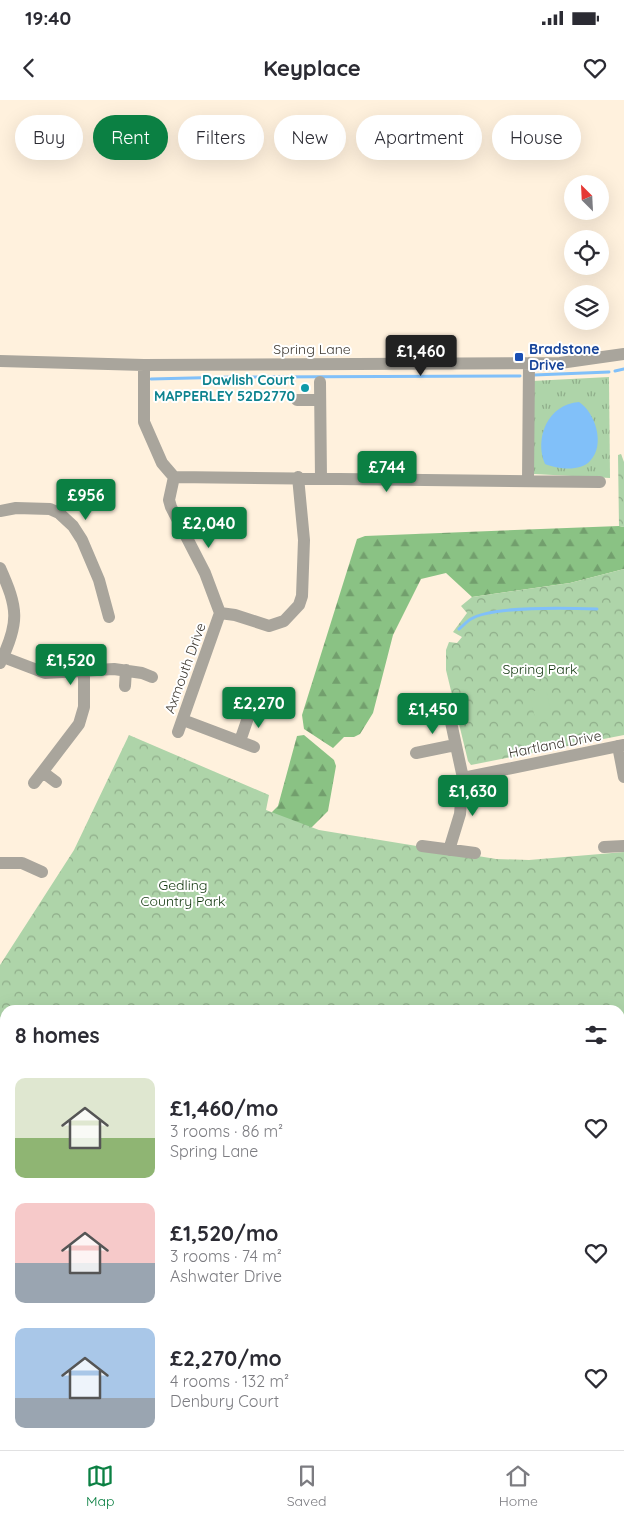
<!DOCTYPE html>
<html lang="en">
<head>
<meta charset="utf-8">
<style>
	body { margin:0; font-family:Quicksand,sans-serif; background:#f7f7f7; color:#2b2b33; height:100vh; display:flex; flex-direction:column; font-size:19px; white-space:nowrap }
	* { box-sizing:border-box; margin:0 }
	p { font-size:16px; color:#7c7c81 }
	.icon { flex:none; width:28px; height:28px; fill:none; stroke:currentColor; stroke-width:2; stroke-linecap:round; stroke-linejoin:round }
	.map { position:relative; flex:1; overflow:hidden }
	.sheet { position:absolute; left:0px; top:905px; width:625px; height:445px; display:flex; flex-direction:column; background:#fff; border-radius:15px 15px 0 0; box-shadow:0 5px 20px #0002 }
	.sheet>* { flex:none }
	.guide { position:absolute; left:15px; top:15px; width:595px; height:45px; display:flex; gap:10px }
	.needle { width:32px; rotate:336deg }
	.fabs { position:absolute; left:564px; top:75px; display:grid; gap:10px }
	.fabs a { display:grid; place-items:center; width:45px; height:45px; border-radius:50%; background:#fff; box-shadow:0 5px 20px #0002; font-size:25px }
	.price { position:absolute; translate:-50% -42px; padding:0 11px; border-radius:5px; background:#0b8043; color:#fff; font-size:16px; line-height:32px; filter:drop-shadow(0 1px 2px #0008) }
	.price::after { content:''; position:absolute; left:50%; top:30px; width:15px; height:11px; margin-left:-8px; background:inherit; clip-path:polygon(0 0,100% 0,50% 100%) }
	.price.current { background:#222; color:#fff }
	ul { padding:0; list-style:none }
	li { display:flex; align-items:center; gap:15px; height:125px; padding:0 15px }
	li span { display:grid; place-items:center; flex:none; width:140px; height:100px; border-radius:10px; color:#555 }
	li>.icon { margin-inline-start:auto }
	span .icon { width:60px; height:60px; fill:#fffc; stroke-width:1 }
	li b { font-size:21px }
	h2 { display:flex; justify-content:space-between; align-items:center; height:60px; padding:0 15px; font-size:21px }
	.pill { padding:0 18px; border-radius:22px; background:#fff; box-shadow:0 5px 20px #0002; font-size:18px; line-height:45px }
	.pill.current { background:#0b8043; color:#fff }
	.status { display:flex; justify-content:space-between; align-items:center; height:35px; padding:0 25px; background:#fff; direction:ltr }
	.status svg { height:14px; fill:currentColor }
	header { display:flex; justify-content:space-between; align-items:center; height:65px; padding:0 15px; background:#fff; font-size:22px; font-weight:800 }
	.dock { display:flex; justify-content:space-around; align-items:center; height:70px; border-top:1px solid #e1e1e2; background:#fff; font-size:14px; color:#7c7c81 }
	.dock a { display:grid; justify-items:center; gap:2px }
	.dock .current { color:#0b8043 }
	.map>svg:first-child { display:block }
	.grass { fill:url(#grass-tufts) }
	.forest { fill:url(#forest-firs) }
	.park { fill:url(#park-crowns) }
	.garden { fill:#aed4a9 }
	.water { fill:#81c0f9 }
	.lines { fill:none; stroke-linecap:round; stroke-linejoin:round }
	.stream { stroke:#81c0f9; stroke-width:3 }
	.minor { stroke:#a9a59c; stroke-width:12 }
	.transit-dot { fill:#1a4fb4; stroke:#fff; stroke-width:2 }
	.culture-dot { fill:#0f9aa8; stroke:#fff; stroke-width:2 }
	.labels { text-anchor:middle; dominant-baseline:central; stroke-width:4; stroke-linejoin:round; paint-order:stroke }
	.street-label { font-size:14px; fill:#3e3931; stroke:#fff }
	.transit-label { font-size:14px; font-weight:bold; fill:#164399; stroke:#fff; text-anchor:start }
	.culture-label { font-size:14px; font-weight:bold; fill:#0d838f; stroke:#fff; text-anchor:end }
	.park-label { font-size:14px; fill:#10360d; stroke:#fff }
</style>
</head>
<body>
<div class="status"><b>19:40</b><svg viewBox="0 0 49 12"><path d="M0 12V9h3v3zM5 12V6h3v6zM10 12V3h3v9zM15 12V0h3v12zM26 1h20v11H26zM47 4h2v5h-2z"/></svg></div>
<header><svg class="icon" aria-label="back" viewBox="0 0 24 24"><path d="M15 5l-7 7 7 7"/></svg>Keyplace<svg class="icon" aria-label="heart" viewBox="0 0 24 24"><path d="M12 20l-8-8c-3-5 5-10 8-4 3-6 11-1 8 4z"/></svg></header>
<div class="map">
<svg width="624" height="1350" viewBox="0 0 624 1350">
	<defs>
		<pattern id="grass-tufts" width="24" height="20" patternUnits="userSpaceOnUse" patternTransform="scale(1.25)"><rect width="24" height="20" fill="#aed4a9"/><path d="M3 7l-1-3M5 7V3M7 7l1-3M15 17l-1-3M17 17v-4M19 17l1-3" fill="none" stroke="#8fad8a"/></pattern>
		<pattern id="forest-firs" width="22" height="20" patternUnits="userSpaceOnUse" patternTransform="scale(1.25)"><rect width="22" height="20" fill="#8ac284"/><path d="M5 1l3.5 6h-7zM16 11l3.5 6h-7z" fill="#729f6d"/></pattern>
		<pattern id="park-crowns" width="20" height="18" patternUnits="userSpaceOnUse" patternTransform="scale(1.25)"><rect width="20" height="18" fill="#aed4a9"/><path d="M2 6a3 3 0 1 1 6 0M12 15a3 3 0 1 1 6 0" fill="none" stroke="#8fad8a"/></pattern>
	</defs>
	<rect width="100%" height="100%" fill="#fff1dd"/>
	<path class="grass" d="M 609,277 L 610,378 L 534,374 L 532,281 Z"/>
	<path class="forest" d="M 619,426 L 624,427 L 624,469 L 570,483 L 472,497 L 446,473 L 421,479 L 393,535 L 373,613 L 360,634 L 354,637 L 344,637 L 333,648 L 304,629 L 302,615 L 357,439 L 365,436 Z
		M 304,635 L 334,660 L 336,666 L 328,711 L 303,736 L 264,711 L 271,713 L 278,706 L 297,636 Z
		M 0,1131 L 5,1131 L 5,1337 L 0,1336 Z
		M 620,1206 L 624,1206 L 624,1306 L 620,1308 Z
		M 31,1345 L 592,1345 L 581,1350 L 48,1350 Z"/>
	<path class="park" d="M 621,354 L 624,362 L 624,427 L 619,426 L 618,355 Z
		M 624,469 L 624,635 L 471,665 L 468,661 L 446,570 L 446,550 L 449,542 L 457,543 L 462,537 L 453,532 L 467,513 L 461,506 L 472,497 L 570,483 Z
		M 129,635 L 269,695 L 266,710 L 319,730 L 496,759 L 529,760 L 624,752 L 624,1163 L 620,1162 L 620,910 L 5,910 L 5,1114 L 0,1113 L 0,865 L 74,750 Z"/>
	<path class="garden" d="M 546,589 L 552,618 L 536,622 L 529,592 Z"/>
	<path class="water" d="M 579,302 C 595,312 606,345 590,361 C 580,372 558,369 545,364 C 534,338 548,304 579,302 Z"/>
	<g class="lines">
		<path class="stream" d="M 615,271 L 624,269
			M 534,275 L 609,272
			M 246,277 L 520,276
			M 151,279 L 232,277
			M 459,529 C 463,526 467,521 471,519 C 492,506 570,508 597,509"/>
		<path class="minor" d="M 0,261 L 144,265 L 560,263 L 624,254
			M 144,265 L 144,322 L 162,363 L 174,377 L 169,400 L 171,407 L 205,473 L 220,513 L 178,632
			M 320,282 L 321,379
			M 297,300 L 320,300
			M 174,377 L 600,382
			M 528,381 L 529,263
			M 0,411 L 16,408 L 50,409 L 59,413 L 73,426 L 82,440 L 99,480 L 109,517
			M 0,468 C 18,508 20,522 0,563
			M 220,513 L 235,515 L 269,526 L 284,521 L 299,505 L 302,496 L 304,440 L 298,377
			M 3,557 L 45,573 L 114,569 L 142,573 L 152,577
			M 125,586 L 126,570
			M 183,620 L 254,647
			M 240,641 L 251,609
			M 618,646 L 624,677
			M 416,653 L 455,645
			M 44,673 L 56,682
			M 463,678 L 624,645
			M 34,683 L 79,624 L 84,607 L 84,570
			M 422,746 L 475,753
			M 604,747 L 624,746
			M 449,750 L 460,714 L 463,678 L 449,613
			M 0,763 L 22,763 L 42,772"/>
	</g>
	<rect class="transit-dot" x="514" y="252" width="10" height="10" rx="2.5"/>
	<circle class="culture-dot" cx="305" cy="288" r="5"/>
	<g class="labels">
		<g class="street-label">
			<text x="312" y="249">Spring Lane</text>
			<text transform="translate(185 568) rotate(-70)">Axmouth Drive</text>
			<text transform="translate(555 644) rotate(-11)">Hartland Drive</text>
		</g>
		<g class="transit-label">
			<text x="529" y="249">Bradstone<tspan x="529" dy="16">Drive</tspan></text>
		</g>
		<g class="culture-label">
			<text x="295" y="280">Dawlish Court<tspan x="295" dy="16">MAPPERLEY 52D2770</tspan></text>
		</g>
		<g class="park-label">
			<text x="540" y="569">Spring Park</text>
			<text x="183" y="785">Gedling<tspan x="183" dy="16">Country Park</tspan></text>
		</g>
	</g>
</svg>
<div class="fabs">
<a><svg class="needle" viewBox="-14 -14 28 28"><path d="M0-13l5 13h-10z" fill="#e53935"/><path d="M0 13l5-13h-10z" fill="#7c7c81"/></svg></a>
<a><svg class="icon" aria-label="locate" viewBox="0 0 24 24"><circle cx="12" cy="12" r="6"/><path d="M12 2v4M12 18v4M2 12h4M18 12h4"/></svg></a>
<a><svg class="icon" aria-label="layers" viewBox="0 0 24 24"><path d="M12 4l9 5-9 5-9-5zM3 14l9 5 9-5"/></svg></a>
</div>
<b class="price current" style="left:421px;top:277px">£1,460</b>
<b class="price" style="left:387px;top:393px">£744</b>
<b class="price" style="left:86px;top:421px">£956</b>
<b class="price" style="left:209px;top:449px">£2,040</b>
<b class="price" style="left:71px;top:586px">£1,520</b>
<b class="price" style="left:259px;top:629px">£2,270</b>
<b class="price" style="left:433px;top:635px">£1,450</b>
<b class="price" style="left:473px;top:717px">£1,630</b>
<div class="guide">
<a class="pill">Buy</a>
<a class="pill current">Rent</a>
<a class="pill">Filters</a>
<a class="pill">New</a>
<a class="pill">Apartment</a>
<a class="pill">House</a>
</div>
<section class="sheet">
<h2>8 homes<svg class="icon" aria-label="filters" viewBox="0 0 24 24"><path d="M4 7h16M4 17h16"/><circle cx="9" cy="7" r="2"/><circle cx="15" cy="17" r="2"/></svg></h2>
<ul>
<li><span style="background:linear-gradient(#dfe7d0 60%,#8fb573 0)"><svg class="icon" aria-label="home" viewBox="0 0 24 24"><path d="M3 11l9-7 9 7M6 9v11h12V9"/></svg></span><div><b>£1,460/mo</b><p>3 rooms · 86 m²</p><p>Spring Lane</p></div><svg class="icon" aria-label="heart" viewBox="0 0 24 24"><path d="M12 20l-8-8c-3-5 5-10 8-4 3-6 11-1 8 4z"/></svg></li>
<li><span style="background:linear-gradient(#f6c9c9 60%,#9aa5b1 0)"><svg class="icon" aria-label="home" viewBox="0 0 24 24"><path d="M3 11l9-7 9 7M6 9v11h12V9"/></svg></span><div><b>£1,520/mo</b><p>3 rooms · 74 m²</p><p>Ashwater Drive</p></div><svg class="icon" aria-label="heart" viewBox="0 0 24 24"><path d="M12 20l-8-8c-3-5 5-10 8-4 3-6 11-1 8 4z"/></svg></li>
<li><span style="background:linear-gradient(#a9c7e8 70%,#9aa5b1 0)"><svg class="icon" aria-label="home" viewBox="0 0 24 24"><path d="M3 11l9-7 9 7M6 9v11h12V9"/></svg></span><div><b>£2,270/mo</b><p>4 rooms · 132 m²</p><p>Denbury Court</p></div><svg class="icon" aria-label="heart" viewBox="0 0 24 24"><path d="M12 20l-8-8c-3-5 5-10 8-4 3-6 11-1 8 4z"/></svg></li>
</ul>
</section>
</div>
<nav class="dock">
<a class="current"><svg class="icon" aria-label="map" viewBox="0 0 24 24"><path d="M3 6l6-2 6 2 6-2v14l-6 2-6-2-6 2zM9 4v14M15 6v14"/></svg>Map</a>
<a><svg class="icon" aria-label="saved" viewBox="0 0 24 24"><path d="M7 4h10v16l-5-4-5 4z"/></svg>Saved</a>
<a><svg class="icon" aria-label="home" viewBox="0 0 24 24"><path d="M3 11l9-7 9 7M6 9v11h12V9"/></svg>Home</a>
</nav>
</body>
</html>
